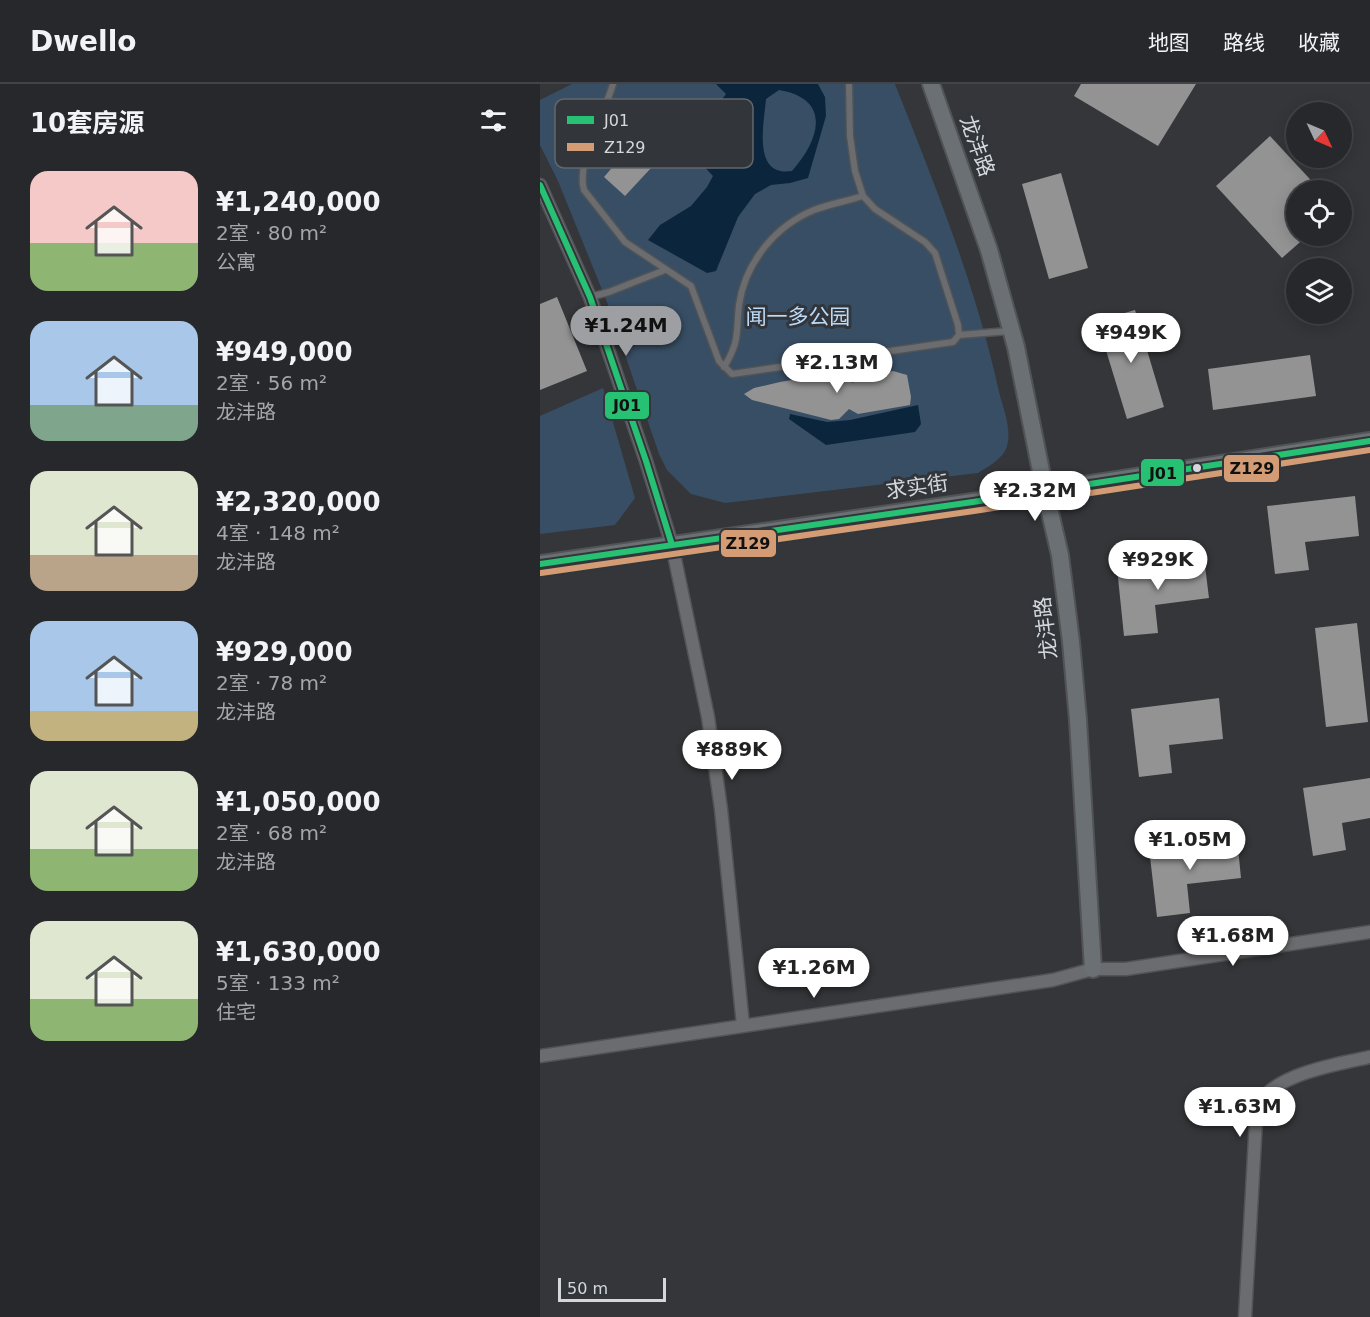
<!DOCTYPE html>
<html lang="zh">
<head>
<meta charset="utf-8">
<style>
	body { margin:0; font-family:"DejaVu Sans","Noto Sans SC",sans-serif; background:#333437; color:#f1f3f6; height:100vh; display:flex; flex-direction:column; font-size:22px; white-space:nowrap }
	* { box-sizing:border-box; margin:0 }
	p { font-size:20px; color:#a4a6a9 }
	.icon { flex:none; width:33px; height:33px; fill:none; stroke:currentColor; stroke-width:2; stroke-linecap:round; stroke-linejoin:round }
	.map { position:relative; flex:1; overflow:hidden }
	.sheet { display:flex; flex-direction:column; background:#27282b; width:540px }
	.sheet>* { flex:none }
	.needle { width:39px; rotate:134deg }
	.tools { position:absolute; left:746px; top:18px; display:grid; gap:12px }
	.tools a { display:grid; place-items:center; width:66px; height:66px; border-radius:50%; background:#27282b; box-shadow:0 3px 15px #0003,0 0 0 2px #434447; font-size:30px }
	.scale { position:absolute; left:18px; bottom:15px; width:108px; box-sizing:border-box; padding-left:6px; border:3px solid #d5d8db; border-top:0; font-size:16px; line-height:21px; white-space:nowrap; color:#d5d8db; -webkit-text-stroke:4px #32363b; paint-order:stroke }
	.price { position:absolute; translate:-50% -51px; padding:0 14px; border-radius:21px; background:#fff; color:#222; font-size:20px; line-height:39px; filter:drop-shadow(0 2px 3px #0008) }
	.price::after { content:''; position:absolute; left:50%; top:36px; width:18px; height:14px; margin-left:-9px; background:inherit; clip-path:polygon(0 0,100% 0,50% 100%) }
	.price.current { background:#9d9fa2; color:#111 }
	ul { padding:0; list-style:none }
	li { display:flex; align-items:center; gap:18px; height:150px; padding:0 30px }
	li span { display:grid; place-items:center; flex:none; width:168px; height:120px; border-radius:18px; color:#555 }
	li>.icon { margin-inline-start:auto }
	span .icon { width:72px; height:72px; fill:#fffc; stroke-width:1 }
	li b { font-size:26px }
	h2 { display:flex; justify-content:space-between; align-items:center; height:72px; padding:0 30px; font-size:26px }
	header { display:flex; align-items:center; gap:36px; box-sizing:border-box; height:84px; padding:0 30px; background:#27282b; border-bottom:2px solid #434447 }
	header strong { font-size:28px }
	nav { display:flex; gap:33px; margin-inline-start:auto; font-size:21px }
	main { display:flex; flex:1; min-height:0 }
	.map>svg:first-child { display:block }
	.green { fill:#384e64 }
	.water { fill:#0b263c; fill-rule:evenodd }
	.building { fill:#949394 }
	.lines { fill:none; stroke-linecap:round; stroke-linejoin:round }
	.lane-casing { stroke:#515355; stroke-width:9 }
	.street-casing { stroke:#515355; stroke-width:15 }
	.secondary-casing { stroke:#515355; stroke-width:20 }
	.lane { stroke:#6b6c6f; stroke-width:6 }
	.street { stroke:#6b6c6f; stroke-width:12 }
	.secondary { stroke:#6b7074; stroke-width:16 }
	.bus-1-casing { stroke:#32363b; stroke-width:10 }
	.bus-2-casing { stroke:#32363b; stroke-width:10 }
	.bus-1 { stroke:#26c172; stroke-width:6 }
	.bus-2 { stroke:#d39c74; stroke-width:6 }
	.bus-dot { fill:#d5d8db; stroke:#32363b; stroke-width:2 }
	.labels { text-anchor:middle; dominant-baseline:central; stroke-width:6; stroke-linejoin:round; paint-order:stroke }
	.street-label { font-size:21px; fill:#d5d8db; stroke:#32363b }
	.park-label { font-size:21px; fill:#bcdaf7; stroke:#32363b }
	.key { fill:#32363b; stroke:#63676b; stroke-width:1.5 }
	.key-label { font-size:16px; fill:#d5d8db }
	.line-badge { stroke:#32363b; stroke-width:2 }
	.pale-badge-label { font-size:16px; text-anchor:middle; font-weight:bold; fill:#111 }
</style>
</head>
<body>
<header>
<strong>Dwello</strong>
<nav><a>地图</a><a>路线</a><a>收藏</a></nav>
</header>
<main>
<section class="sheet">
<h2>10套房源<svg class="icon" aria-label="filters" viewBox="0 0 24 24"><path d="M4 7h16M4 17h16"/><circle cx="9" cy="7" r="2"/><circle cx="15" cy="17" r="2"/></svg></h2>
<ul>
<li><span style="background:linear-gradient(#f6c9c9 60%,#8fb573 0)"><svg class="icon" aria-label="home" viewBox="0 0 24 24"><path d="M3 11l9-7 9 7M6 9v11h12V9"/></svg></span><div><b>¥1,240,000</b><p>2室 · 80 m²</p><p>公寓</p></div></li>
<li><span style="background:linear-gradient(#a9c7e8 70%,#7fa58c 0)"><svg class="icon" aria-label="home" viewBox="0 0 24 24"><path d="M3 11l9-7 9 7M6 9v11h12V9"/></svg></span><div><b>¥949,000</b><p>2室 · 56 m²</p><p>龙沣路</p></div></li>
<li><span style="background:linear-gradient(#dfe7d0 70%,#b9a48a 0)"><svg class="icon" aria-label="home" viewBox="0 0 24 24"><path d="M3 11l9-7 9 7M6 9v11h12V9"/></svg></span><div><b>¥2,320,000</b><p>4室 · 148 m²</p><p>龙沣路</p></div></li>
<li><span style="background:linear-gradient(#a9c7e8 75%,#c2b280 0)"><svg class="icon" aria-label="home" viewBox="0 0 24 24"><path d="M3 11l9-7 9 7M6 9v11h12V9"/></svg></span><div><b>¥929,000</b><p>2室 · 78 m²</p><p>龙沣路</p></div></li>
<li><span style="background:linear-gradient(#dfe7d0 65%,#8fb573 0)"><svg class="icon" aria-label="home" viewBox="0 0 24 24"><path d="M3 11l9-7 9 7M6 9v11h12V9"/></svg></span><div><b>¥1,050,000</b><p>2室 · 68 m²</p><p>龙沣路</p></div></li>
<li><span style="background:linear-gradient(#dfe7d0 65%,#8fb573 0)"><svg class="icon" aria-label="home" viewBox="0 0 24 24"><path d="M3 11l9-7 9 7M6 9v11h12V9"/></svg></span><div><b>¥1,630,000</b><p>5室 · 133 m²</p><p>住宅</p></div></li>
</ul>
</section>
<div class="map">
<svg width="830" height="1233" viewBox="0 0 830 1233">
	<rect width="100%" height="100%" fill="#343639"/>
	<path class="green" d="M 32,0 L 355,0 C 395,101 436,202 459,308 C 463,324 472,345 467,362 C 464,374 448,383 438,389 L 185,419 L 151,410 L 127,386 L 119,370 L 67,218 L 18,97 L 0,61 L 0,16 Z
		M 63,304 L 95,414 L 75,441 L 0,450 L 0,332 Z"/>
	<path class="water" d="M 176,0 L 278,0 L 285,13 L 286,32 L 268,94 L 250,99 L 231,101 L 215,110 L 198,133 L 176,187 L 167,189 L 108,156 L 120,141 L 151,122 L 167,103 L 173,92 L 158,76 L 176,58 L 184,38 L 174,26 L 186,10 ZM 239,6 C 293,15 279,57 252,87 C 212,93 224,40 226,15 Z
		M 378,321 L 381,340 L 375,348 L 286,361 L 249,335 L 250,330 L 287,338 L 310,336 Z"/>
	<path class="building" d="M 541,0 L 656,0 L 618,62 L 534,12 Z
		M 730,52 L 780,106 L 756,106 L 756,152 L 767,152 L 742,174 L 676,102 Z
		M 89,64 L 111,84 L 85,112 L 64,93 Z
		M 521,89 L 548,184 L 509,195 L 482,100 Z
		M 17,213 L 47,287 L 0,306 L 0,220 Z
		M 595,226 L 624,323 L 587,335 L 557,237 Z
		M 770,271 L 776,312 L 673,326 L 668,285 Z
		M 310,286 L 312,299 L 329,291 L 353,287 L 367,291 L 371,313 L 370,321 L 318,330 L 309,325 L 299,335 L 291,336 L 212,316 L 204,310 L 214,304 L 240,298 Z
		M 815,412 L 819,452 L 765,458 L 769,486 L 735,490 L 727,422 Z
		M 664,474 L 669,514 L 615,521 L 618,549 L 584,552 L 577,484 Z
		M 817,539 L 828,638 L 786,643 L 775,544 Z
		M 679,614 L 683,655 L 629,661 L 632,689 L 599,693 L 591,625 Z
		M 830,694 L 830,734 L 802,739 L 806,766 L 773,772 L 763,704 Z
		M 697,754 L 701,794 L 647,800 L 650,829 L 617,833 L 609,764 Z"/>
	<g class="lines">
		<g class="lane-casing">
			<path id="lane" d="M 73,0 C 65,29 36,78 44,106 L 85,158 L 151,202 L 179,277 L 192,290 L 413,258 L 419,251 L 418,241 L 395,169 L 385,158 L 335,125 L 323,112 L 315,87 L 310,52 L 309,0
				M 50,213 L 69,208 L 125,186
				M 419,251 L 469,247
				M 184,283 C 200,257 196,249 199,221 C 205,179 235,142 274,126 C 290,120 307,117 323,112"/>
		</g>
		<g class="street-casing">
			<path id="street" d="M 0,101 L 50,213 L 106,377 L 132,461 L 168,633 L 181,725 L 203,941
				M 0,972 L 513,896 L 553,885 L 586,885 L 830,848
				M 705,1233 L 716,1036 C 717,1031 718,1023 720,1018 C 737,990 800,979 830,973"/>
		</g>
		<g class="secondary-casing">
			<path id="secondary" d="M 391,0 L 449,166 L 476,263 L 505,407 L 520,471 L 531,558 L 538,636 L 553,885
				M 0,480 L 433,418 L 830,357"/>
		</g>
		<use href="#lane" class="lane"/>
		<use href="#street" class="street"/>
		<use href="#secondary" class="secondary"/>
		<g class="bus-1-casing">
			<path id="bus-1" d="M 0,101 L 50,213 L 106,377 L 132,461
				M 0,480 L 433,418 L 830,357"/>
		</g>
		<g class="bus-2-casing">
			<path id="bus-2" d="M 1,489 L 434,427 L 830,366"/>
		</g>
		<use href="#bus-1" class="bus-1"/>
		<use href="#bus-2" class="bus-2"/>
	</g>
	<circle class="bus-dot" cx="657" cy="384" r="5"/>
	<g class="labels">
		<g class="street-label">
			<text transform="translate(437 62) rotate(70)">龙沣路</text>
			<text transform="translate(377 403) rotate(-8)">求实街</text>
			<text transform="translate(506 544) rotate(-97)">龙沣路</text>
		</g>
		<g class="park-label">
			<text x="258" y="233">闻一多公园</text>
		</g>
	</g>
	<rect x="15" y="15" width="198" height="69" rx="9" class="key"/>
	<rect x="27" y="32" width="27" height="8" fill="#26c172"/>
	<rect x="27" y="59" width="27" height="8" fill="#d39c74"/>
	<g class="key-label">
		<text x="64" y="42">J01</text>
		<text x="64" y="69">Z129</text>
	</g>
	<g class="line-badge">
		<rect x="64" y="307" width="46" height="29" rx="6" fill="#26c172"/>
		<rect x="683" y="370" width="57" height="29" rx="6" fill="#d39c74"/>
		<rect x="600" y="374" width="45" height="29" rx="6" fill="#26c172"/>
		<rect x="180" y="445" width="57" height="29" rx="6" fill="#d39c74"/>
	</g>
	<g class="pale-badge-label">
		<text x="87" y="327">J01</text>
		<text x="712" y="390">Z129</text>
		<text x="623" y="395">J01</text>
		<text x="208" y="465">Z129</text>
	</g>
</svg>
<div class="tools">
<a><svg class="needle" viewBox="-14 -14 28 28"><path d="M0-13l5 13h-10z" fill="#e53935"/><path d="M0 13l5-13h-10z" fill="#a4a6a9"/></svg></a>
<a><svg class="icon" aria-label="locate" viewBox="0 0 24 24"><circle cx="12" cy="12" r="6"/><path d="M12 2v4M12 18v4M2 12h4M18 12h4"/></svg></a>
<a><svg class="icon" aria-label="layers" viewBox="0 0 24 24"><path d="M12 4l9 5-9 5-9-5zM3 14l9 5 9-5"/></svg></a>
</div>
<div class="scale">50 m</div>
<b class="price current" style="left:86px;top:273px">¥1.24M</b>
<b class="price" style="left:591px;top:280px">¥949K</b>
<b class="price" style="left:297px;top:310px">¥2.13M</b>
<b class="price" style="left:495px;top:438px">¥2.32M</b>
<b class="price" style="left:618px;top:507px">¥929K</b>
<b class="price" style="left:192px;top:697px">¥889K</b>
<b class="price" style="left:650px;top:787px">¥1.05M</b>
<b class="price" style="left:693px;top:883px">¥1.68M</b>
<b class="price" style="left:274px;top:915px">¥1.26M</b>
<b class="price" style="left:700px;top:1054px">¥1.63M</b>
</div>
</main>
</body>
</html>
